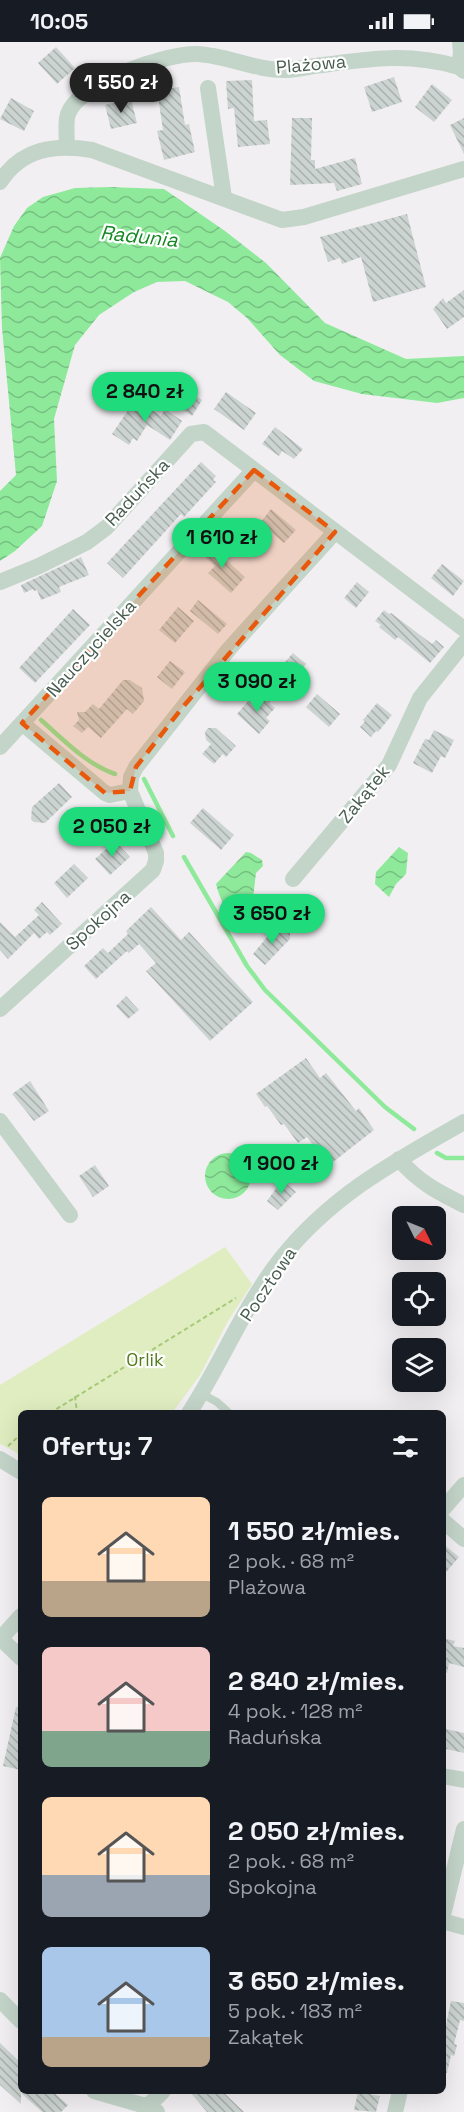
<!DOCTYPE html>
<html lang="pl">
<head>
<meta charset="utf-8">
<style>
	body { margin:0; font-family:"Space Grotesk",sans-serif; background:#242831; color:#f1f3f6; height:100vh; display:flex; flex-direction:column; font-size:22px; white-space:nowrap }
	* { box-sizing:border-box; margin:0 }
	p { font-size:20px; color:#9ea1a6 }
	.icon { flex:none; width:33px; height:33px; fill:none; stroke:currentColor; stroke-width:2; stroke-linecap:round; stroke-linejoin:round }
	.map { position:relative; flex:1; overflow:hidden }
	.sheet { position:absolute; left:18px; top:1368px; width:428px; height:684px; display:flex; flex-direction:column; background:#171b24; border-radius:9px; box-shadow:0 6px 24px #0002 }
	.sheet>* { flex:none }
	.needle { width:39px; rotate:133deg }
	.tools { position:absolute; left:392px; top:1164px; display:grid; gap:12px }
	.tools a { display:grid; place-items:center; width:54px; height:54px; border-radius:9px; background:#171b24; box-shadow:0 6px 24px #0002; font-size:30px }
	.price { position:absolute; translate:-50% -51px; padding:0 14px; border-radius:21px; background:#20db7c; color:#111; font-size:20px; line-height:39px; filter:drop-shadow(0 2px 3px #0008) }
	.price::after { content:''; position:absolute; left:50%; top:36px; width:18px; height:14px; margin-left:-9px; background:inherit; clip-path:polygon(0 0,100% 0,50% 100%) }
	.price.selected { background:#222; color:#fff }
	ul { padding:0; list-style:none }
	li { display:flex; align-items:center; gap:18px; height:150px; padding:0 24px }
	li span { display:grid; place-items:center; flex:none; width:168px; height:120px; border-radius:9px; color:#555 }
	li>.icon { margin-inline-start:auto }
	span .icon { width:72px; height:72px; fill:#fffc; stroke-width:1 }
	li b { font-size:26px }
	h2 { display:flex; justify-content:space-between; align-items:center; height:72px; padding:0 24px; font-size:26px }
	.status { display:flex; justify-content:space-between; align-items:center; height:42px; padding:0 30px; background:#171b24; direction:ltr }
	.status svg { height:16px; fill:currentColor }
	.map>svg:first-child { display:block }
	.green { fill:#dfedc0 }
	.water { fill:url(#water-waves) }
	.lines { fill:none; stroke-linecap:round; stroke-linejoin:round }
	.stream { stroke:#8ee99b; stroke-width:4.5 }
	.building { fill:url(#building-back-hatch) }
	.path { stroke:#a7ca79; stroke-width:2; stroke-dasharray:4.5 3; stroke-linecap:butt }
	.lane { stroke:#c3d4c9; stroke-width:8 }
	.street { stroke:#c3d4c9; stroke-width:16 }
	.marked { fill:#e8590c; fill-opacity:0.2; stroke:#e8590c; stroke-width:4.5; stroke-dasharray:12 8; stroke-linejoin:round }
	.labels { text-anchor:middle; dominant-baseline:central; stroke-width:4.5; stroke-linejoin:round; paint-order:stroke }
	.street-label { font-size:18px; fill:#485c50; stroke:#fff }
	.park-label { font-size:18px; fill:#527b1b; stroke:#fff }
	.water-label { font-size:20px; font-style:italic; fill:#128722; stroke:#fff }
</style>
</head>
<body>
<div class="status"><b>10:05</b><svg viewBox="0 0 49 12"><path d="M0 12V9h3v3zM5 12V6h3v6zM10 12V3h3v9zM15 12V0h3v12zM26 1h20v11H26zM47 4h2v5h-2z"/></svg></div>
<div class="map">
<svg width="464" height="2070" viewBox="0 0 464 2070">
	<defs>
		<pattern id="water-waves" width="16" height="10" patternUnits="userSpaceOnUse" patternTransform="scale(1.5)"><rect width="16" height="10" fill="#8ee99b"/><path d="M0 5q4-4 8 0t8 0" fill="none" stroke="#76c081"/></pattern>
		<pattern id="building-back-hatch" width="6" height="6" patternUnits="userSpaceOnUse" patternTransform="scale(1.5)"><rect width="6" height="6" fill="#ccd4d1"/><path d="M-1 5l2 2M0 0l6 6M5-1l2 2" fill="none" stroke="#a8afac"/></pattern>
	</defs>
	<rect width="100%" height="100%" fill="#f2eff2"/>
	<path class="green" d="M 225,1205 L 252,1242 L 228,1279 L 200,1333 L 172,1371 L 21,1371 L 21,1415 L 14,1409 L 0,1402 L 0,1343 Z"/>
	<path class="water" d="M 110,145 L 164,147 L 225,189 L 266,221 L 325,281 L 406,317 L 464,314 L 464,356 L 437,361 L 362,352 L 314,339 L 280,313 L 247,276 L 228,260 L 185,239 L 157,240 L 134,250 L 99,273 L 75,303 L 54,377 L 57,439 L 42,484 L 15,509 L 0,519 L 0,449 L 16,433 L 2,286 L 0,216 L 14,184 L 27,166 L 43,155 L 75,146 Z
		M 399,805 L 408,811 L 406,832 L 396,842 L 389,855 L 375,842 L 376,830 Z
		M 246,810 L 251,811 L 262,818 L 263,824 L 256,831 L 251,873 L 245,879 L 239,880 C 226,869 220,858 216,842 Z
		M205 1134a23 23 0 1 1 46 0a23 23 0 1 1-46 0Z"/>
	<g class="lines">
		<path class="stream" d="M 41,678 C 64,698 86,722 115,732
			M 144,737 L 173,794
			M 184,815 L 247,924 L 265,948 L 385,1065 L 414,1087
			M 437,1111 L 446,1116 L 464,1116"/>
	</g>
	<path class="building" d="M 56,5 L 75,26 L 57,42 L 38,21 Z
		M 394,35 L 402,60 L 372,70 L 364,45 Z
		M 252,38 L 254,79 L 267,78 L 270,102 L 238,105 L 234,66 L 228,67 L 226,39 Z
		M 432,42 L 452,58 L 434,80 L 415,65 Z
		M 179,45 L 185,83 L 189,82 L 195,110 L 164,118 L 157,89 L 163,88 L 157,48 Z
		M 11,56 L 34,69 L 24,89 L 0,77 Z
		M 131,57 L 137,81 L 111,87 L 105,63 Z
		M 292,76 L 312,76 L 311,118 L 315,118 L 315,127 L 355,116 L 362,142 L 337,149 L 334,141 L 290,143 Z
		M 464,76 L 464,112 L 450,83 Z
		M 407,172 L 426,245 L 373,260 L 361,215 L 342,222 L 340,216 L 328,220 L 320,195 Z
		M 464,248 L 464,275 L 447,287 L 433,267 L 443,256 L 446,261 Z
		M 226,350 L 256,371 L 244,388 L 214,367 Z
		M 191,351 L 202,358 L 192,374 L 180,366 Z
		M 135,358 L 161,374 L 165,367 L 182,379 L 170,398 L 147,383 L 137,399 L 133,396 L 129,403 L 112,392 Z
		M 275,385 L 303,407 L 294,417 L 282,409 L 279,414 L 262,402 Z
		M 201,420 L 216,434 L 213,438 L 216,440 L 184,475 L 181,472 L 123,536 L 107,521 Z
		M 271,467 L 296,488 L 284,501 L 260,481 Z
		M 206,500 L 245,535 L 231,551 L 208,531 L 215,524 L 198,509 Z
		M 81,515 L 89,533 L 59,545 L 61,550 L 41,558 L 37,548 L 34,549 L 33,547 L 24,551 L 21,543 Z
		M 442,522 L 464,539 L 453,554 L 431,536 Z
		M 357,540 L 369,550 L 356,566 L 344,556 Z
		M 198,558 L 227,582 L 218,592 L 190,569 Z
		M 178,565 L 194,579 L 175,601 L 159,588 Z
		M 73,567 L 90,583 L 35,641 L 19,626 Z
		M 384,568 L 389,572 L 391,571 L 432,602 L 436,598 L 444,605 L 430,621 L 398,595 L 395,598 L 379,585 L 381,583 L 375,579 Z
		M 293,611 L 306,622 L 286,646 L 273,634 Z
		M 170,619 L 185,630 L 172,647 L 157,635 Z
		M 123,638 L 130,638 L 142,646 L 144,659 L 133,672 L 127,667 L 101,696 L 88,685 L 82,691 L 73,684 L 79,678 L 77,670 L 85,670 L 93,662 L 99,667 Z
		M 256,650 L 264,657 L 270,657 L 270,662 L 275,666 L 266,676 L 270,679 L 259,692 L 237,672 Z
		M 317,652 L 340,672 L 329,685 L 306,665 Z
		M 377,661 L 392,673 L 378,690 L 376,689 L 371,695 L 360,685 L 365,679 L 363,678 Z
		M 208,686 L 216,686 L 236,704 L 226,715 L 223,712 L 214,722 L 202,712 L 211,702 L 206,698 L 205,690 Z
		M 434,688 L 454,698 L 445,716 L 441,714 L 432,731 L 413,721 L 425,697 L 429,698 Z
		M 59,741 L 72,755 L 45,781 L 34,780 L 31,777 L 32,765 Z
		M 203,766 L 234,793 L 221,808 L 190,781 Z
		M 115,799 L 130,815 L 110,833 L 95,817 Z
		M 74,822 L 88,836 L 67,856 L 54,841 Z
		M 42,860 L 62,882 L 50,893 L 47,890 L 39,897 L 34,891 L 8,917 L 0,908 L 0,880 L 15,895 L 39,873 L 34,868 Z
		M 151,865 L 181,898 L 189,890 L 253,960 L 210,999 L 146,929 L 156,921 L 139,902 L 129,911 L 127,909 L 96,937 L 84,924 L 103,906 L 108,911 L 128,892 L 126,889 Z
		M 277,883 L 284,889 L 290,889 L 290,897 L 265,923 L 253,912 Z
		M 126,954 L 139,968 L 128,977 L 116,964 Z
		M 306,1016 L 320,1036 L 326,1031 L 356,1069 L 359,1066 L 374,1088 L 328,1124 L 307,1095 L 298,1101 L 284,1082 L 281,1083 L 267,1064 L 265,1065 L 256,1052 Z
		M 30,1039 L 49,1069 L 34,1079 L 12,1052 Z
		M 95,1123 L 109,1144 L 93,1155 L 79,1134 Z
		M 282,1138 L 296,1150 L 278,1168 L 267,1159 Z
		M 442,1501 L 459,1515 L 442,1535 Z
		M 442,1596 L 455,1599 L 453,1604 L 464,1606 L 464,1625 L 449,1621 L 447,1631 L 442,1630 Z
		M 16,1665 L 21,1666 L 21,1728 L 3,1724 Z
		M 446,1687 L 464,1691 L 464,1711 L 442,1706 Z
		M 451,1959 L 464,1961 L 464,1979 L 460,1978 L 454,2002 L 457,2003 L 454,2014 L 451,2013 L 447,2031 L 442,2030 L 442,1987 L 445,1988 Z
		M 0,2001 L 21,2021 L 21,2049 L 52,2049 L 68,2063 L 61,2070 L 42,2070 L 21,2051 L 21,2062 L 0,2043 Z
		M 189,2049 L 222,2049 L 244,2070 L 207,2070 Z
		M 358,2050 L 380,2054 L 376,2070 L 354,2068 Z"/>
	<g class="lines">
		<path class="path" d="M 75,1354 L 77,1371
			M 50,1371 L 236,1256
			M 8,1404 L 21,1392"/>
		<path class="lane" d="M 202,1352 L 217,1360 L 229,1371"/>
		<path class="street" d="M 460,0 L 461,11 L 459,25 L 464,29
			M 208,46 L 224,156
			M 67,104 C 67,95 65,81 68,72 C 79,41 166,11 197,12 C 227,13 256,29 287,28 C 299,27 311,24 323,23 C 372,16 411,11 459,25
			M 0,140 C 22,106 55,102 92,108 L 282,178 L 304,175 L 464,127
			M 0,540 L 39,524 L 87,500 L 107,485 L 191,392 L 204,390 L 464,587
			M 22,681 L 105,751 L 110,753 L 130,749
			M 0,705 L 254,428
			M 293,837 L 389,723 L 420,656 L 464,601
			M 0,967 L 153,828 L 156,819 L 156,811 L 130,749 L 131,735 L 136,725 L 229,607 L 335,490
			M 0,1079 L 70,1173
			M 399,1117 C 418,1140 438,1150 464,1163
			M 189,1371 C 221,1322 244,1264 280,1218 C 330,1154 395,1119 464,1080
			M 0,1417 L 21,1430
			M 442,1468 L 464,1443
			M 442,1478 L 464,1497
			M 0,1596 L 21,1616
			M 0,1597 L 21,1574
			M 442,1734 L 464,1738
			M 442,1877 L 464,1787
			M 442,1879 L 464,1885
			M 0,1958 L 21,1979
			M 94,2049 L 142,2063 L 149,2063 L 157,2070
			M 149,2063 L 163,2049
			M 395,2070 L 400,2049"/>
	</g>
	<path class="marked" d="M 254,428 L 335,490 L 182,666 L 136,725 L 130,749 L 105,751 L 22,681 Z"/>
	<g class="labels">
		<g class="street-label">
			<text transform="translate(311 22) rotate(-5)">Plażowa</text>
			<text transform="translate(137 450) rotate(-47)">Raduńska</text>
			<text transform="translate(91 606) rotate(-48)">Nauczycielska</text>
			<text transform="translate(364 752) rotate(-51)">Zakątek</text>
			<text transform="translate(98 878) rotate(-42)">Spokojna</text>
			<text transform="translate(268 1242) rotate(-56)">Pocztowa</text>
		</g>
		<g class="park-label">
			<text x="145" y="1317">Orlik</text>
		</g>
		<g class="water-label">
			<text transform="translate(139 194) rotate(6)">Radunia</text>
		</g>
	</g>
</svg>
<div class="tools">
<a><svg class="needle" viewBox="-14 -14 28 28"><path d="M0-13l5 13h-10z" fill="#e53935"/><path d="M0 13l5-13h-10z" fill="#9ea1a6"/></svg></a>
<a><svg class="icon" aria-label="locate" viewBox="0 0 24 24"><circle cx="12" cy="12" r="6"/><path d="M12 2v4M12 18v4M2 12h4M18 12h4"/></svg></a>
<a><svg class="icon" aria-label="layers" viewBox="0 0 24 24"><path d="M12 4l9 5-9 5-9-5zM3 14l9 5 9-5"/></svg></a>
</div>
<b class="price selected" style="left:121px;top:72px">1 550 zł</b>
<b class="price" style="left:145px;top:381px">2 840 zł</b>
<b class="price" style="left:222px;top:527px">1 610 zł</b>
<b class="price" style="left:257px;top:671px">3 090 zł</b>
<b class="price" style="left:112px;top:816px">2 050 zł</b>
<b class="price" style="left:272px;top:903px">3 650 zł</b>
<b class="price" style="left:281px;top:1153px">1 900 zł</b>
<section class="sheet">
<h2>Oferty: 7<svg class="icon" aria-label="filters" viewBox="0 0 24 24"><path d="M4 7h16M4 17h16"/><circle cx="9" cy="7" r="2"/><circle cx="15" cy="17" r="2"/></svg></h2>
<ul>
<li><span style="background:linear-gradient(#ffd9b3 70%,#b9a48a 0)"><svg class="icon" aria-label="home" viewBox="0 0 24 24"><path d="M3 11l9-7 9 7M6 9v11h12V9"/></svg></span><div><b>1 550 zł/mies.</b><p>2 pok. · 68 m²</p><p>Plażowa</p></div></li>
<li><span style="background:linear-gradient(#f6c9c9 70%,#7fa58c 0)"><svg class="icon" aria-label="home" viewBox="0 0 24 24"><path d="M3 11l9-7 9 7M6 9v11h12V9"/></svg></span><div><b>2 840 zł/mies.</b><p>4 pok. · 128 m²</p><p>Raduńska</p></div></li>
<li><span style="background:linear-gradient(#ffd9b3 65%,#9aa5b1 0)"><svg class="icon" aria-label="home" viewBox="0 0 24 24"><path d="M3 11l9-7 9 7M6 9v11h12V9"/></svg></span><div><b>2 050 zł/mies.</b><p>2 pok. · 68 m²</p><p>Spokojna</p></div></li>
<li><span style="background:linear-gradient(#a9c7e8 75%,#b9a48a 0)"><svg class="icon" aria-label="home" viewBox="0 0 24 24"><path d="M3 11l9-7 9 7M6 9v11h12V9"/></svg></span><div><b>3 650 zł/mies.</b><p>5 pok. · 183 m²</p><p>Zakątek</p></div></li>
</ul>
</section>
</div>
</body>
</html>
